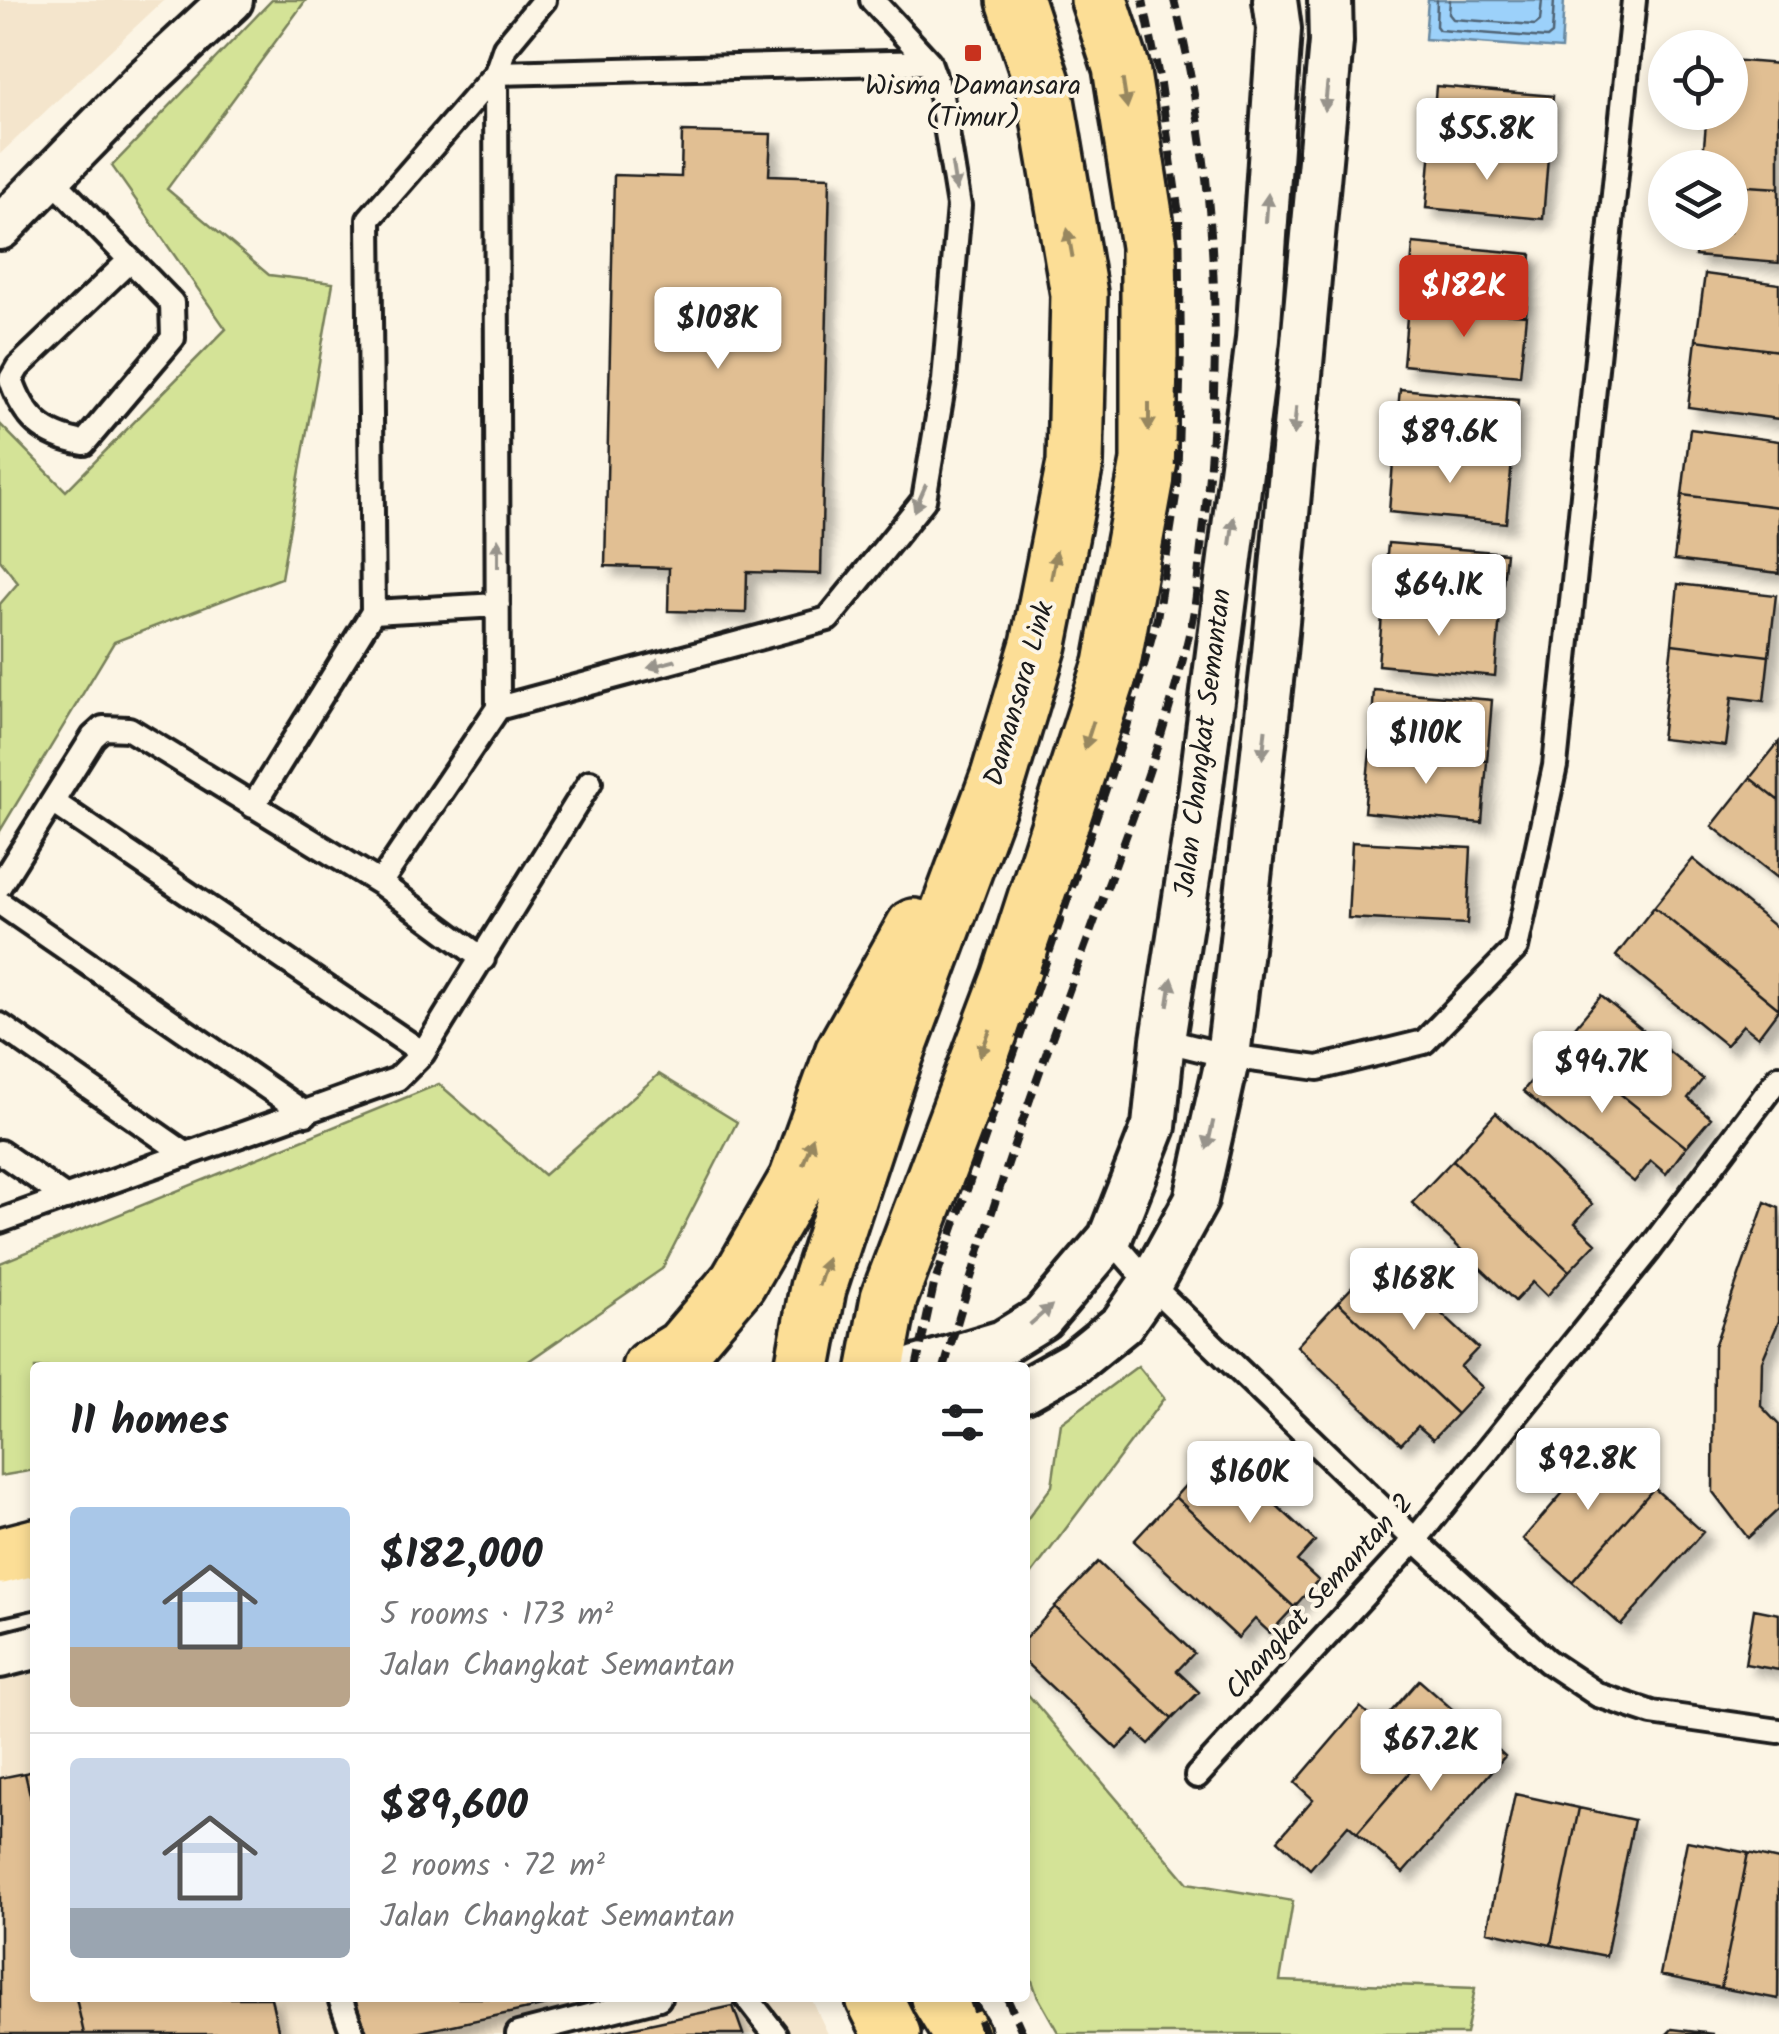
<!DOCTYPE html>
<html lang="en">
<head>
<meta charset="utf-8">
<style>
	body { margin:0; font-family:Kalam,sans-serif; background:#f6f6f6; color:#202124; height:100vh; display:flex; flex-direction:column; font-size:38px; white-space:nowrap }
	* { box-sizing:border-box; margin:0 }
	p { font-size:32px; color:#757577 }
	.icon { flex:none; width:55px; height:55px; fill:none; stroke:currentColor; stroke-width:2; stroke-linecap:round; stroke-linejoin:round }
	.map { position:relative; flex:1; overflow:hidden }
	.panel { position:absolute; left:30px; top:1362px; width:1000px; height:640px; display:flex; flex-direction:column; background:#fff; border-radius:10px; box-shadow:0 5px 15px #0003 }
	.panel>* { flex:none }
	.tools { position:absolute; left:1648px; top:30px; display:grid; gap:20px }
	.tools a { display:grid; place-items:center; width:100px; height:100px; border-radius:50%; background:#fff; box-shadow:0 5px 15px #0003; font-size:50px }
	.price { position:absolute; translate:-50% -85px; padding:0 22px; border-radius:10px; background:#fff; color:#222; font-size:32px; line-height:65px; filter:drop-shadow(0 2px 5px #0008) }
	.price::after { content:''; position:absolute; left:50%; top:60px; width:30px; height:22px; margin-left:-15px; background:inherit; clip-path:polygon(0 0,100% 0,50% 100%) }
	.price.current { background:#c8321e; color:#fff }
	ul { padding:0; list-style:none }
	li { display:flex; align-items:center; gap:30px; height:250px; padding:0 40px }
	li+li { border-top:2px solid #e0e0e0 }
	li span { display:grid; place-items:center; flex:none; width:280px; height:200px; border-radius:10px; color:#555 }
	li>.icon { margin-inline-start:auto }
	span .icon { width:120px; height:120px; fill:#fffc; stroke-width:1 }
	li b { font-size:42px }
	h2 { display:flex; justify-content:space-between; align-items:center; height:120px; padding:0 40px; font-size:42px }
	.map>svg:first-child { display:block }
	.built { fill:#f4e5cc }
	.green { fill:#d4e397; stroke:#78805a; stroke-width:2.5 }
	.water { fill:#9cd1fa; stroke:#6989a1; stroke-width:2.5 }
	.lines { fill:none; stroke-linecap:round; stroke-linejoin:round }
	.shore { stroke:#4f6475; stroke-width:2.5 }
	.building { fill:#e1bf93; stroke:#1c1c1c; stroke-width:2.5; filter:url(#shadow) }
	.service-casing { stroke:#1c1c1c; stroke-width:30 }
	.minor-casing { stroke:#1c1c1c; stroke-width:50 }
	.motorway-casing { stroke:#1c1c1c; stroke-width:62 }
	.service { stroke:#fcf5e5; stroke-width:22 }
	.minor { stroke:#fcf5e5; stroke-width:42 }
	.motorway { stroke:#fcde96; stroke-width:55 }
	.rail { stroke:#1c1c1c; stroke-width:8; stroke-dasharray:15 8; stroke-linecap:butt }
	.oneway { fill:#97875f }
	.oneway2 { fill:#97938b }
	.poi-dot { fill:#c8321e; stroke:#fcf5e5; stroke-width:4 }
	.labels { text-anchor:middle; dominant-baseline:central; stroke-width:8; stroke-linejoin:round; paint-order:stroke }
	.poi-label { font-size:28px; fill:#1c1c1c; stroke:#fcf5e5 }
	.street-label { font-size:28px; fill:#1c1c1c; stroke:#fcf5e5 }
</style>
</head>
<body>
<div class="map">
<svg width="1779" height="2034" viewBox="0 0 1779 2034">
	<defs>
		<filter id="shadow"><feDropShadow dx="9" dy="9" stdDeviation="5" flood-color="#0004"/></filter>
	</defs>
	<rect width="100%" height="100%" fill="#fcf5e5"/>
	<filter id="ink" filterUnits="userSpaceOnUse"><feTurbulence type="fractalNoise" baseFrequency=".01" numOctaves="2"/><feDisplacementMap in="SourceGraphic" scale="20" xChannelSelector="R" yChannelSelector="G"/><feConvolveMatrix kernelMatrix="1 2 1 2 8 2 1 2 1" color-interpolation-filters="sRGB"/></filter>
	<g filter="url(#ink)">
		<path class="built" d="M 0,0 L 164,0 L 0,154 Z
			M 35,1673 L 35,1998 L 811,1998 L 828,2034 L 0,2034 L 0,1682 Z"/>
		<path class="green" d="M 272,0 L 306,0 L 167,189 L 269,275 L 333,283 L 281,578 L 114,642 L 0,831 L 0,604 L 18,583 L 0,560 L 0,424 L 66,491 L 226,329 L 112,166 Z
			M 659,1074 L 737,1122 L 662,1269 L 520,1367 L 35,1368 L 35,1470 L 0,1476 L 0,1263 L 439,1084 L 544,1175 Z
			M 1138,1366 L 1164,1398 L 1025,1583 L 1025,1522 L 1052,1486 L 1061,1423 Z
			M 1025,1691 L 1188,1883 L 1293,1901 L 1280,1981 L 1475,1988 L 1466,2034 L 1059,2034 L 1037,1995 L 1025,1961 Z"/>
		<path class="water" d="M 1428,0 L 1564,0 L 1561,49 L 1425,39 Z"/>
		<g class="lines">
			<path class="shore" d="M 1437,0 L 1436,26 L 1439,30 L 1547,38 L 1552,34 L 1554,0
				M 1450,0 L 1449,14 L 1453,19 L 1535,25 L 1540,21 L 1542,0"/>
		</g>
		<path class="building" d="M 1730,60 L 1779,64 L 1779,188 L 1730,185 L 1730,168 L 1702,168 L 1707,112 L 1730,112 Z
			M 1436,86 L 1553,96 L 1548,157 L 1431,147 Z
			M 682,132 L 771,134 L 769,175 L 830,177 L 821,574 L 747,572 L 746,613 L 668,611 L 669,568 L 605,566 L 614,175 L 681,177 Z
			M 1431,147 L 1548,157 L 1543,219 L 1426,208 Z
			M 1730,185 L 1779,188 L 1779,263 L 1695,256 L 1697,232 L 1730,232 Z
			M 1413,243 L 1531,254 L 1526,315 L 1408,305 Z
			M 1705,274 L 1779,284 L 1779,351 L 1696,340 Z
			M 1408,305 L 1526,315 L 1520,376 L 1403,365 Z
			M 1696,340 L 1779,351 L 1779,419 L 1688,407 Z
			M 1400,389 L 1518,400 L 1512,461 L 1394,450 Z
			M 1690,429 L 1779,441 L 1779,507 L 1682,495 Z
			M 1394,450 L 1512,461 L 1506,523 L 1389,512 Z
			M 1682,495 L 1779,507 L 1779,573 L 1674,560 Z
			M 1388,543 L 1506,553 L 1500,614 L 1383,603 Z
			M 1678,584 L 1776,595 L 1769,656 L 1672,644 Z
			M 1383,603 L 1500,614 L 1495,676 L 1378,665 Z
			M 1672,644 L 1769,656 L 1764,701 L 1732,697 L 1726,746 L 1661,739 Z
			M 1374,690 L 1492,700 L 1487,761 L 1370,751 Z
			M 1779,742 L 1779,801 L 1750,778 Z
			M 1370,751 L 1487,761 L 1482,823 L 1364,812 Z
			M 1750,778 L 1779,801 L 1779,879 L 1712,826 Z
			M 1352,842 L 1471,848 L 1467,924 L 1348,918 Z
			M 1693,859 L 1779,930 L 1779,1009 L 1654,907 Z
			M 1654,907 L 1779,1009 L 1758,1037 L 1743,1025 L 1726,1045 L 1616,956 Z
			M 1601,996 L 1703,1079 L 1688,1098 L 1711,1118 L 1686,1147 L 1560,1045 Z
			M 1560,1045 L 1686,1147 L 1666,1174 L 1651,1161 L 1634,1182 L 1523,1091 Z
			M 1496,1113 L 1592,1204 L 1575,1223 L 1596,1243 L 1569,1271 L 1453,1160 Z
			M 1453,1160 L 1569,1271 L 1547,1296 L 1533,1282 L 1515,1301 L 1412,1203 Z
			M 1765,1202 L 1779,1208 L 1779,1321 L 1762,1361 L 1761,1406 L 1779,1425 L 1779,1509 L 1748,1538 L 1713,1492 L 1714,1347 Z
			M 1381,1257 L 1478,1348 L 1460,1367 L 1482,1387 L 1457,1414 L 1338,1302 Z
			M 1338,1302 L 1457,1414 L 1433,1439 L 1418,1426 L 1401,1444 L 1297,1346 Z
			M 1604,1445 L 1654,1488 L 1572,1582 L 1523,1539 Z
			M 1217,1450 L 1315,1541 L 1297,1561 L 1318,1580 L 1294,1607 L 1175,1497 Z
			M 1654,1488 L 1703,1532 L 1621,1625 L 1572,1582 Z
			M 1175,1497 L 1294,1607 L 1270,1633 L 1255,1619 L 1238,1638 L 1134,1541 Z
			M 1098,1562 L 1194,1653 L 1177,1671 L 1199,1692 L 1172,1719 L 1055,1607 Z
			M 1055,1607 L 1172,1719 L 1149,1744 L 1135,1731 L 1117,1749 L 1025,1662 L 1025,1639 Z
			M 1754,1609 L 1779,1614 L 1779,1670 L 1745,1664 Z
			M 1419,1680 L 1459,1715 L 1357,1833 L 1348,1825 L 1310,1869 L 1278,1840 L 1313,1799 L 1295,1783 L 1360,1707 L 1380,1724 Z
			M 1459,1715 L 1505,1756 L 1403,1873 L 1357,1833 Z
			M 35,1770 L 35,1816 L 25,1773 Z
			M 25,1773 L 35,1816 L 35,1998 L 76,1998 L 84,2034 L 0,2034 L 0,1778 Z
			M 1515,1794 L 1579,1808 L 1551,1945 L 1487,1931 Z
			M 1579,1808 L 1634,1820 L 1606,1956 L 1551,1945 Z
			M 1687,1841 L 1748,1853 L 1721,1988 L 1660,1975 Z
			M 1748,1853 L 1779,1860 L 1778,1999 L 1721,1988 Z
			M 76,1998 L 271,1998 L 279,2034 L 84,2034 Z
			M 352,1998 L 580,1998 L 411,2034 L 361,2034 Z
			M 733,2006 L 743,2034 L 602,2034 Z
			M 1672,2029 L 1714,2034 L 1667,2034 Z"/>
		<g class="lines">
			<g class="service-casing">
				<path id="service" d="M 544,0 L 505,47 L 496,73 L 498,708 L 828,619 L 924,500 L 944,381 L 959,206 L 941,96 L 929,62 L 872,0
					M 50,177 L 172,303 L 173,338 L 84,443 C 43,436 24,418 11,379 L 18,367 L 130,260
					M 498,605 L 373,612 L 369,219 L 496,73 L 929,62
					M 53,802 L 423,1053
					M 253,806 L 373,612
					M 380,883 L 498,708
					M 0,885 L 93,737 L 103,728 L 129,729 L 380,883 L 483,959
					M 0,903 L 306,1114
					M 0,1025 L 187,1155
					M 1163,1040 L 1228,1056 L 1318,1068 L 1424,1042 L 1516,948 L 1555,766 L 1634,0
					M 0,1152 L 66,1198
					M 0,1221 L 397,1079 L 423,1053 L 590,782
					M 1110,1238 L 1150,1284 L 1415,1540 L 1547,1661 L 1598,1695 L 1652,1713 L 1779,1731
					M 1197,1776 L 1415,1540 L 1649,1250 L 1779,1077
					M 340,1998 L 353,2034
					M 747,1998 L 775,2034
					M 518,2034 L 659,1998"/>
			</g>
			<g class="minor-casing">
				<path id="minor" d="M 0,228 L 144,81 L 231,0
					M 916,1368 L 1003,1342 L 1042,1318 L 1110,1238 L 1154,1126 L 1163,1040 L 1195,833 L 1258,339 L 1279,29 L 1275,0
					M 1025,1390 L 1075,1362 L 1122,1324 L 1150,1284 L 1196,1200 L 1228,1056 L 1241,949 L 1274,654 L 1331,42 L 1330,0
					M 0,1594 L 35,1586
					M 0,1656 L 35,1647"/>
			</g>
			<g class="motorway-casing">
				<path id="motorway" d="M 650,1368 L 682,1348 L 738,1282 L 797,1180 L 843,1053 L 914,927
					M 803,1368 L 818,1288 L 888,1075 L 999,776 L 1039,644 L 1075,463 L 1079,294 L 1044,88 L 1015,0
					M 876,1368 L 889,1298 L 1010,978 L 1112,664 L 1149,461 L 1149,246 L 1121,67 L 1099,0
					M 0,1556 L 35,1547
					M 874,1998 L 892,2034
					M 939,1998 L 961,2034"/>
			</g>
			<use href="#service" class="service"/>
			<use href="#minor" class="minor"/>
			<use href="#motorway" class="motorway"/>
			<path class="rail" d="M 916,1368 L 934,1285 L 1125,734 L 1157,618 L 1177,490 L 1181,349 L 1179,214 L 1159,77 L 1143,0
				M 944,1368 C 983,1232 1029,1099 1078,966 C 1118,855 1164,745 1190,630 C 1197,601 1198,570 1202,540 C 1225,361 1218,175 1174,0
				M 972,1998 L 985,2034
				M 1007,1998 L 1023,2034"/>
		</g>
		<defs><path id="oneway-solid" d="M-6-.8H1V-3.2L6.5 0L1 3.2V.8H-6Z" transform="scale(2.5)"/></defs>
		<g class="oneway">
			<use href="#oneway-solid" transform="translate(1125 94) rotate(81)"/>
			<use href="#oneway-solid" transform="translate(1070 243) rotate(-100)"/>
			<use href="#oneway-solid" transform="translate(1149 417) rotate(90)"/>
			<use href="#oneway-solid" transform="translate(1054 565) rotate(-79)"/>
			<use href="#oneway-solid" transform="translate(1089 735) rotate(108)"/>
			<use href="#oneway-solid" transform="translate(985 1043) rotate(111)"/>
			<use href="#oneway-solid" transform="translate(808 1151) rotate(-70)"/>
			<use href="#oneway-solid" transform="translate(823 1272) rotate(-72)"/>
		</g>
		<g class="oneway2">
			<use href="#oneway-solid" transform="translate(1326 97) rotate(96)"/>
			<use href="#oneway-solid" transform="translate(954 177) rotate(81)"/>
			<use href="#oneway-solid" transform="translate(1267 208) rotate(-86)"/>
			<use href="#oneway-solid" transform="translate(1295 421) rotate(95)"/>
			<use href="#oneway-solid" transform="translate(920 498) rotate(114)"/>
			<use href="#oneway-solid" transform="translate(1232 531) rotate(-82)"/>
			<use href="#oneway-solid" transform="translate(498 553) rotate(-90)"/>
			<use href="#oneway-solid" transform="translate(662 664) rotate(165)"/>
			<use href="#oneway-solid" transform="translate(1264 744) rotate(96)"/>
			<use href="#oneway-solid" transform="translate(1170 992) rotate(-81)"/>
			<use href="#oneway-solid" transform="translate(1210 1135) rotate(103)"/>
			<use href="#oneway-solid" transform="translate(1041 1315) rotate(-41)"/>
		</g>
	</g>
	<rect class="poi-dot" x="963" y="43" width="20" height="20" rx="5"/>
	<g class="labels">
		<g class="poi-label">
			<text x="973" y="86">Wisma Damansara<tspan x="973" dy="32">(Timur)</tspan></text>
		</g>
		<g class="street-label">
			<text transform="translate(1020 694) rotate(-74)">Damansara Link</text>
			<text transform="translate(1204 743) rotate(-83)">Jalan Changkat Semantan</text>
			<text transform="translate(1320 1597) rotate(-48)">Changkat Semantan 2</text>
		</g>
	</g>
</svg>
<div class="tools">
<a><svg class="icon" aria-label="locate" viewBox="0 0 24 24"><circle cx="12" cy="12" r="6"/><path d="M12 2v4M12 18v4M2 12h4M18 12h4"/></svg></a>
<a><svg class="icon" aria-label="layers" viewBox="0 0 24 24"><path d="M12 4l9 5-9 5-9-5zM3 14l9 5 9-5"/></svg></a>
</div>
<b class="price" style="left:1487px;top:183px">$55.8K</b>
<b class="price current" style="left:1464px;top:340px">$182K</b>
<b class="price" style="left:718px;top:372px">$108K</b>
<b class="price" style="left:1450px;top:486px">$89.6K</b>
<b class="price" style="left:1439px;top:639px">$64.1K</b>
<b class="price" style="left:1426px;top:787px">$110K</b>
<b class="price" style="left:1602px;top:1116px">$94.7K</b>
<b class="price" style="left:1414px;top:1333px">$168K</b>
<b class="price" style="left:1588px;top:1513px">$92.8K</b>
<b class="price" style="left:1250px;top:1526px">$160K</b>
<b class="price" style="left:1431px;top:1794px">$67.2K</b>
<section class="panel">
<h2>11 homes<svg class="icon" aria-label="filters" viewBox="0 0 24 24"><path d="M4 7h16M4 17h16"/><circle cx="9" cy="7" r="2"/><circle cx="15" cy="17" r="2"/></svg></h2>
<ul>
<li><span style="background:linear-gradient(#a9c7e8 70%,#b9a48a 0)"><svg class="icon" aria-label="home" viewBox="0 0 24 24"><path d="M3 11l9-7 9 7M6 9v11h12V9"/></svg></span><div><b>$182,000</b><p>5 rooms · 173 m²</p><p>Jalan Changkat Semantan</p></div></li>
<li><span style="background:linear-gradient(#c9d6e8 75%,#9aa5b1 0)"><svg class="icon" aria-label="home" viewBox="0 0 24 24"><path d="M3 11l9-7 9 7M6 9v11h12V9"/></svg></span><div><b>$89,600</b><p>2 rooms · 72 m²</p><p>Jalan Changkat Semantan</p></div></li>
</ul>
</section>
</div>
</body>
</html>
